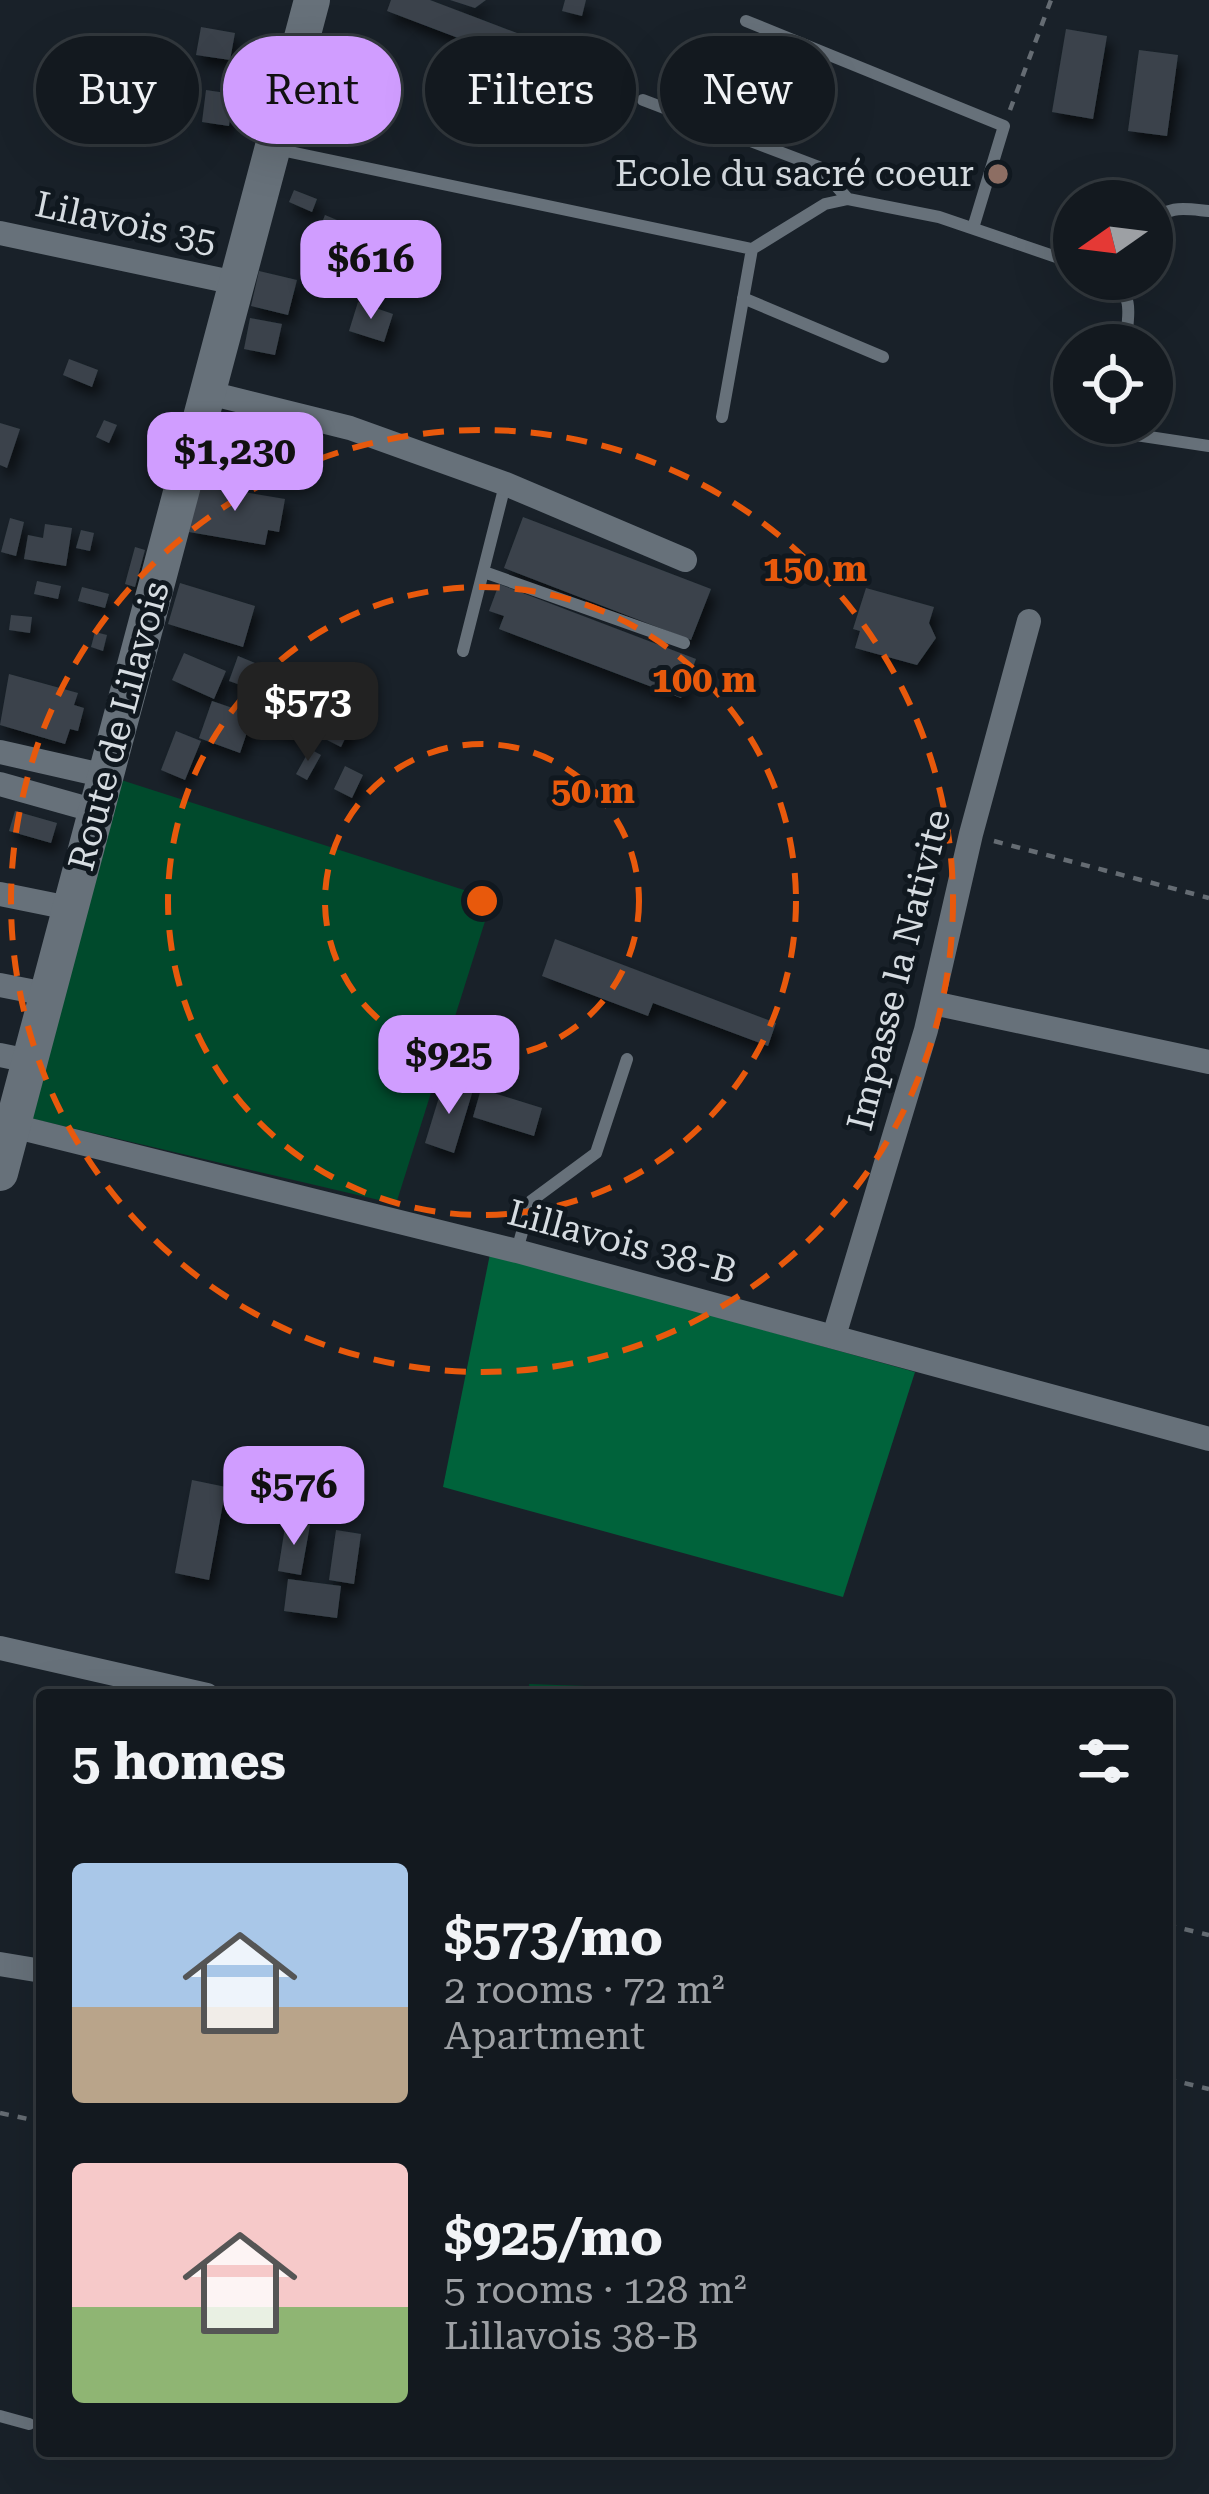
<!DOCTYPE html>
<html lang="en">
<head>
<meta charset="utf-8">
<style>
	body { margin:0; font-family:"Roboto Serif",serif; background:#20262c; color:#f1f3f6; height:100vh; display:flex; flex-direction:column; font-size:45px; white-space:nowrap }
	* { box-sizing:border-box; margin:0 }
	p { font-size:39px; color:#9da0a4 }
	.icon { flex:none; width:66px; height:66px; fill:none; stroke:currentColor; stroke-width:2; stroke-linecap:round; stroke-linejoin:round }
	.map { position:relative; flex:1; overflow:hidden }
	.side { position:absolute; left:36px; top:1689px; width:1137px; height:768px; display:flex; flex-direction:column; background:#13191f; border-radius:12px; box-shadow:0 12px 48px #0002,0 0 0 3px #32383d }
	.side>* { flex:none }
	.guide { position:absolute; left:36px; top:36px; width:1137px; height:108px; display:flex; gap:24px }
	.needle { width:78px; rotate:256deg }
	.controls { position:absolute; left:1053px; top:180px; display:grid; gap:24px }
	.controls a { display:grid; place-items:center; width:120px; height:120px; border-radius:50%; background:#13191f; box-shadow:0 12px 48px #0002,0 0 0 3px #32383d; font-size:60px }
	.price { position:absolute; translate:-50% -102px; padding:0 27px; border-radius:24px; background:#d09dff; color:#111; font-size:39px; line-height:78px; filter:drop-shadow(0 3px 6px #0008) }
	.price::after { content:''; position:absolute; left:50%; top:72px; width:36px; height:27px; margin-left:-18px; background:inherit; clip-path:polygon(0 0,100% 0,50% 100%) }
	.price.current { background:#222; color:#fff }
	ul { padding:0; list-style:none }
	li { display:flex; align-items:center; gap:36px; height:300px; padding:0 36px }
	li span { display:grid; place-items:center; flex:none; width:336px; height:240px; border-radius:12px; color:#555 }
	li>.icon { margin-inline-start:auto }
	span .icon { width:144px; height:144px; fill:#fffc; stroke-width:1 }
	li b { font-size:51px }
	h2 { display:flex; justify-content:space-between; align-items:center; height:144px; padding:0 36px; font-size:51px }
	.chip { padding:0 42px; border-radius:54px; background:#13191f; box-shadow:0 12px 48px #0002,0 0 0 3px #32383d; font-size:42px; line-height:108px }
	.chip.current { background:#d09dff; color:#111 }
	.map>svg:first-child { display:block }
	.green { fill:#004a2c }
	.forest { fill:#00633b }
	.building { fill:#3a434b; filter:url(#shadow) }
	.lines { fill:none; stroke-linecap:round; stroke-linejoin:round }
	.path { stroke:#656c73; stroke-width:4.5; stroke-dasharray:9 9; stroke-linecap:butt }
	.service { stroke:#67717a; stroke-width:12 }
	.minor { stroke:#67717a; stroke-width:24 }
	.secondary { stroke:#67717a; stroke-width:36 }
	.ring { fill:none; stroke:#e8590c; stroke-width:6; stroke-dasharray:21 15 }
	.education-dot { fill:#8d6e63; stroke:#10181f; stroke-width:4.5 }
	.labels { text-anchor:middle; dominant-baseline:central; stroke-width:10; stroke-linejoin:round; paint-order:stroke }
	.poi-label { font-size:36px; fill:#d6dce1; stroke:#10181f; text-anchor:end }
	.street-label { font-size:36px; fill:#d6dce1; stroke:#10181f }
	.centre { fill:#e8590c; stroke:#10181f; stroke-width:6 }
	.ring-label { font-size:36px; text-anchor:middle; font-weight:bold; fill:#e8590c; stroke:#10181f; stroke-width:10; stroke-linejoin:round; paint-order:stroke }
</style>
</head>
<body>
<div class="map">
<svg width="1209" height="2494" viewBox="0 0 1209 2494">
	<defs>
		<filter id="shadow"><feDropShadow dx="5" dy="9" stdDeviation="6" flood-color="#0009"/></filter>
	</defs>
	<rect width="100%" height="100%" fill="#192129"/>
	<path class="green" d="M 115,778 L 492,899 L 396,1204 L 25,1117 Z
		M 529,1684 L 586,1686 L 590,1695 L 530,1695 Z"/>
	<path class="forest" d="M 490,1254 L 915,1372 L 843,1597 L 443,1487 Z"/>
	<path class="building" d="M 391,0 L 430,0 L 596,63 L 587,87 L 387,11 Z
		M 450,0 L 486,0 L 475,8 Z
		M 565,0 L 586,0 L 582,16 L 562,11 Z
		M 201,27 L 235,33 L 230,60 L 196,55 Z
		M 1066,29 L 1107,36 L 1093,119 L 1052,112 Z
		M 1139,50 L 1178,55 L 1167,136 L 1128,131 Z
		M 206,90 L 233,94 L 229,126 L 202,122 Z
		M 294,190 L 317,199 L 312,212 L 289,202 Z
		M 325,215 L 344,223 L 339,235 L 320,228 Z
		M 259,271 L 297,280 L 288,315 L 251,306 Z
		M 358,302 L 393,314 L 384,342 L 349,331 Z
		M 250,318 L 282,324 L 275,355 L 244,349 Z
		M 69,359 L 98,370 L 92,387 L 63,375 Z
		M 104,420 L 117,425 L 109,443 L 96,437 Z
		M 0,423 L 20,429 L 7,468 L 0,465 Z
		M 197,484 L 285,499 L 279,532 L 268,530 L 265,545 L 189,532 Z
		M 523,517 L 711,589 L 691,640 L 504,568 Z
		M 10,518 L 24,522 L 16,556 L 1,552 Z
		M 45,524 L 72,528 L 66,566 L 24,559 L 28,535 L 43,538 Z
		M 81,530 L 94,533 L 90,551 L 76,548 Z
		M 135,547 L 145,550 L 135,587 L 125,584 Z
		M 37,581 L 61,586 L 58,599 L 34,594 Z
		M 180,583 L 255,606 L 243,647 L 168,624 Z
		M 499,584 L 696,659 L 681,698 L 499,629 L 504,616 L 489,611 Z
		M 82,587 L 109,594 L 105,608 L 78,601 Z
		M 866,588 L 934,607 L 929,623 L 936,638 L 917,665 L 855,648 L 860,631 L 853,629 Z
		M 11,615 L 32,617 L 30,633 L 9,630 Z
		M 95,632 L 107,635 L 103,651 L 91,647 Z
		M 184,653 L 226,671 L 214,699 L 172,680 Z
		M 238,656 L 255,663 L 246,687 L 229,681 Z
		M 9,674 L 78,693 L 74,705 L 84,708 L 78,731 L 70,729 L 65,744 L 0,725 Z
		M 305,690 L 332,699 L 326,715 L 300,706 Z
		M 212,701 L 253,715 L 240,753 L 199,738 Z
		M 277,708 L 301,720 L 294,734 L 270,723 Z
		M 341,711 L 355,718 L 341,747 L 327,740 Z
		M 176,731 L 201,741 L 185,780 L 161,770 Z
		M 310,749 L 321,755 L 307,780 L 296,774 Z
		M 345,766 L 363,775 L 352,798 L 334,789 Z
		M 15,811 L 57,823 L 51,843 L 9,831 Z
		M 555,939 L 776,1023 L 768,1046 L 653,1003 L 648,1016 L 542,976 Z
		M 444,1081 L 473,1090 L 454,1153 L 425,1143 Z
		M 481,1089 L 542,1108 L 534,1136 L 473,1117 Z
		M 192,1480 L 226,1487 L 209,1580 L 175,1573 Z
		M 286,1521 L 310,1525 L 301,1575 L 278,1571 Z
		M 336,1530 L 361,1534 L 354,1584 L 329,1580 Z
		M 288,1579 L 341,1586 L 337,1618 L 284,1611 Z"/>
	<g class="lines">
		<path class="path" d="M 1010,110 L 1051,0
			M 994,841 L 1209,898
			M 1167,1925 L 1209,1935
			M 1167,2079 L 1209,2089
			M 0,2113 L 42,2122"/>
		<path class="service" d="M 746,21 L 1004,126 L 973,228
			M 643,100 L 819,167 L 848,199
			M 276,149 L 752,249 L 825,204 L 848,199 L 939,217 L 1074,263
			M 1152,224 C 1167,204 1186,209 1209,211
			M 1109,279 C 1136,295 1128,317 1125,345
			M 743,298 L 883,357
			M 722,417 L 752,249
			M 1123,423 L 1136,435 L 1209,446
			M 484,572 L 684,643
			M 463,651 L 505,485
			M 517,1250 L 531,1201 L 596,1153 L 627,1059
			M 0,2416 L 29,2424"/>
		<path class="minor" d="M 0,233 L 236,283
			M 209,393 L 350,428 L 506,484 L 685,560
			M 0,752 L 106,776
			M 0,784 L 96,811
			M 0,894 L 69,908
			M 0,985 L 46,994
			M 933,1003 L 1209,1062
			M 0,1055 L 29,1061
			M 13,1126 L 517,1251 L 1209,1439
			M 834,1336 L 926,1030 L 971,834 L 1029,621
			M 0,1648 L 207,1695
			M 0,1964 L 42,1971"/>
		<path class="secondary" d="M 0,1173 L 312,0"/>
	</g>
	<g class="ring">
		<circle cx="482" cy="901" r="157"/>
		<circle cx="482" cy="901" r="314"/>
		<circle cx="482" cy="901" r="471"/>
	</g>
	<circle class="education-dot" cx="998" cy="174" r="12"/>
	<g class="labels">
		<g class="poi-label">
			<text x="974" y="174">Ecole du sacré coeur</text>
		</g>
		<g class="street-label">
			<text transform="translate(126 223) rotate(12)">Lilavois 35</text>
			<text transform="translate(119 726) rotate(-75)">Route de Lilavois</text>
			<text transform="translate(899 970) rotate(-76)">Impasse la Nativite</text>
			<text transform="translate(622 1242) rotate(15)">Lillavois 38-B</text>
		</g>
	</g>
	<circle cx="482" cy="901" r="18" class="centre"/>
	<g class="ring-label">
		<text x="815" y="581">150 m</text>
		<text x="704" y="692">100 m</text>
		<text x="593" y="803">50 m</text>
	</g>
</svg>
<div class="controls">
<a><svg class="needle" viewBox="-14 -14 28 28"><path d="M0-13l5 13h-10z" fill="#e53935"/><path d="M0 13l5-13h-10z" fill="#9da0a4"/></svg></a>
<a><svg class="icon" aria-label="locate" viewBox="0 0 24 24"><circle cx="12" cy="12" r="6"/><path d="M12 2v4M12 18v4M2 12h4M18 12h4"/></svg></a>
</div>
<b class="price" style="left:371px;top:322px">$616</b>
<b class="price" style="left:235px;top:514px">$1,230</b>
<b class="price current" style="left:308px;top:764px">$573</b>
<b class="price" style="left:449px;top:1117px">$925</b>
<b class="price" style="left:294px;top:1548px">$576</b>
<div class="guide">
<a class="chip">Buy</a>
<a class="chip current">Rent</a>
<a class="chip">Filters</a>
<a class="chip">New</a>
</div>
<section class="side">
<h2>5 homes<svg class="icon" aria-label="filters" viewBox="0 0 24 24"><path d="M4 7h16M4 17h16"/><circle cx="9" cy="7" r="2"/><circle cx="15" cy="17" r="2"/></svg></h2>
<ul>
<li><span style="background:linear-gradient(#a9c7e8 60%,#b9a48a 0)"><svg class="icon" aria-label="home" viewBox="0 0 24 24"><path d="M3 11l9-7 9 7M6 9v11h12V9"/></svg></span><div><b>$573/mo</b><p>2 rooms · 72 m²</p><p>Apartment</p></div></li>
<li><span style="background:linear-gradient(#f6c9c9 60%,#8fb573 0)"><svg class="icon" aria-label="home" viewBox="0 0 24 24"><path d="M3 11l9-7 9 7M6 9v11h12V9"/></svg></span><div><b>$925/mo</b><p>5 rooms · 128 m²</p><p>Lillavois 38-B</p></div></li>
</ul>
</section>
</div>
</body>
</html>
